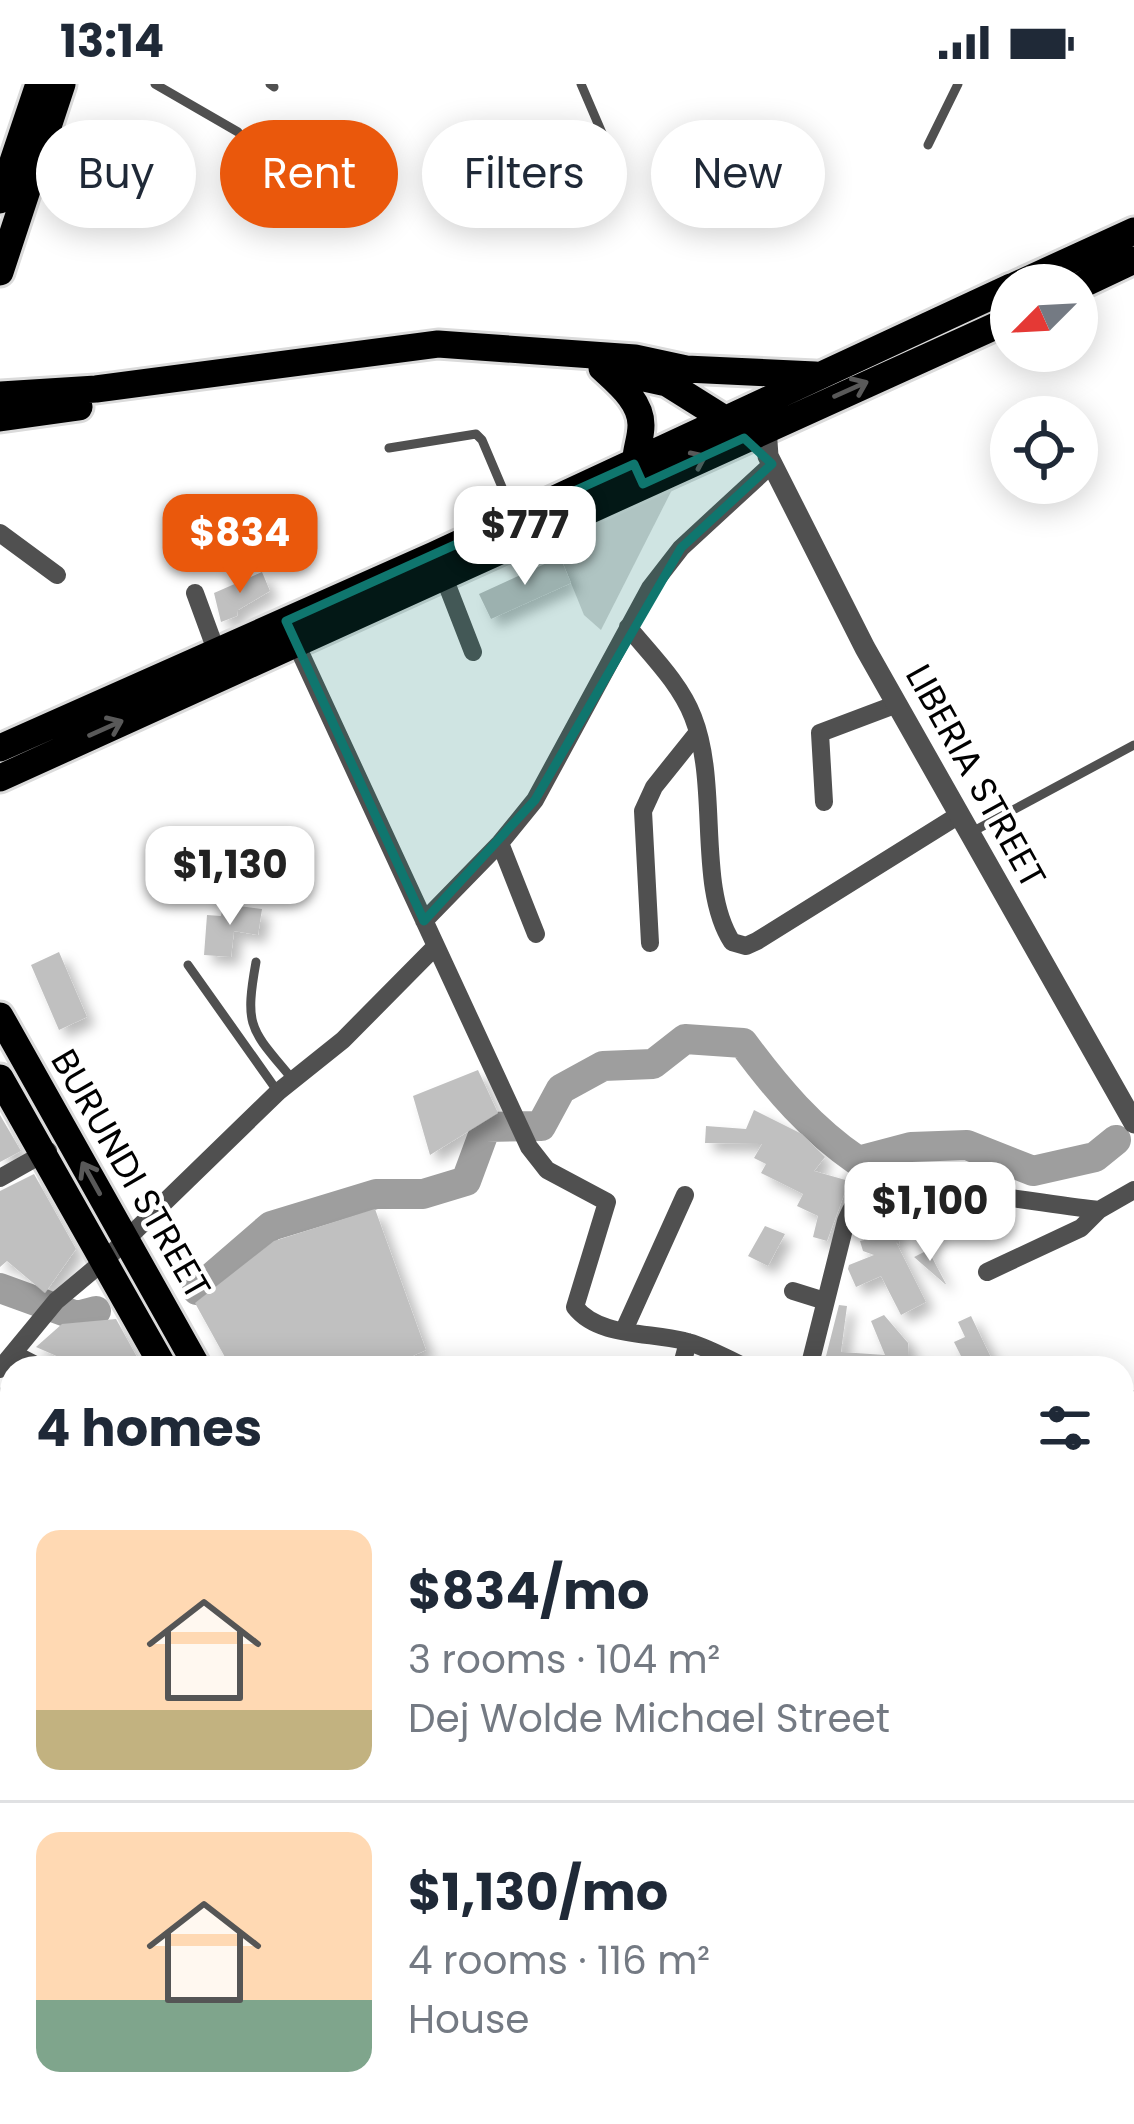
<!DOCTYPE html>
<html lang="en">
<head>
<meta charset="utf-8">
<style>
	body { margin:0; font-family:Poppins,sans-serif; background:#f6f6f7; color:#1f2937; height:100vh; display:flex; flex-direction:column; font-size:45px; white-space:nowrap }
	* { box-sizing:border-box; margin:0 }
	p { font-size:39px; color:#747a83 }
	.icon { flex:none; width:66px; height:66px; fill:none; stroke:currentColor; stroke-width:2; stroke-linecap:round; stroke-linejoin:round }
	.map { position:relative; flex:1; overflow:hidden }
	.sheet { position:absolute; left:0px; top:1272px; width:1134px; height:768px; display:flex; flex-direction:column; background:#fff; border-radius:36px 36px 0 0; box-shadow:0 6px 30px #0003 }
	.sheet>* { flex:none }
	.hud { position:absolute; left:36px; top:36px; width:1062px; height:108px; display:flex; gap:24px }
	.needle { width:78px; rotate:246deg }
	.tools { position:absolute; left:990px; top:180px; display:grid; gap:24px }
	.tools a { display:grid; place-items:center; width:108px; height:108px; border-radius:50%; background:#fff; box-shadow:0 6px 30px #0003; font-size:60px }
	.price { position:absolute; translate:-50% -102px; padding:0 27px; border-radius:24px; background:#fff; color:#222; font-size:39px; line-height:78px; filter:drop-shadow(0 3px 6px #0008) }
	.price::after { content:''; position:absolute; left:50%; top:72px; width:36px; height:27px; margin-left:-18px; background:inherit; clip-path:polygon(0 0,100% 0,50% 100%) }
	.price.current { background:#ea580c; color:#fff }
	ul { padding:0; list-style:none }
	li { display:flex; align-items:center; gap:36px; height:300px; padding:0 36px }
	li+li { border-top:3px solid #e0e1e3 }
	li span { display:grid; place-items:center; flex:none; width:336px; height:240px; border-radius:24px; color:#555 }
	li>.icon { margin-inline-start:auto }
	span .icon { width:144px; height:144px; fill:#fffc; stroke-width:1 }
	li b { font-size:51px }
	h2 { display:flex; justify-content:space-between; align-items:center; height:144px; padding:0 36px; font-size:51px }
	.pill { padding:0 42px; border-radius:54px; background:#fff; box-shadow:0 6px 30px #0003; font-size:42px; line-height:108px }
	.pill.current { background:#ea580c; color:#fff }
	.status { display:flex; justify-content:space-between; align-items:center; height:84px; padding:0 60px; background:#fff; direction:ltr }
	.status svg { height:33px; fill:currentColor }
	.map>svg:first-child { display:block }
	.green { fill:#d7d7d7 }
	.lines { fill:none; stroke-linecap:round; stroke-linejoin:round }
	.river { stroke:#9e9e9e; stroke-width:30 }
	.building { fill:#c0c0c0; filter:url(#shadow) }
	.primary-casing { stroke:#dbdbdb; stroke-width:33 }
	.service { stroke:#505050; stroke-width:9 }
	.minor { stroke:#505050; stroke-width:18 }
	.tertiary { stroke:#505050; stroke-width:21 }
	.primary { stroke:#000; stroke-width:27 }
	.oneway { stroke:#595959 }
	.marked { fill:#0f766e; fill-opacity:0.2; stroke:#0f766e; stroke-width:9; stroke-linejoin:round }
	.labels { text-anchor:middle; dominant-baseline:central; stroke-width:9; stroke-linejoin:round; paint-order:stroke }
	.street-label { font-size:36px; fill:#000; stroke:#fff }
</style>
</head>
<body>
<div class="status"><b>13:14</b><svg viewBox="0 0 49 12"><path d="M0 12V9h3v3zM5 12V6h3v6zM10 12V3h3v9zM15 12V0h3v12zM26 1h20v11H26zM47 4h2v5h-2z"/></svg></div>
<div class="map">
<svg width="1134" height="2040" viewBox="0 0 1134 2040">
	<defs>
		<filter id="shadow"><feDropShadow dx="8" dy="8" stdDeviation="6" flood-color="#0004"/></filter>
	</defs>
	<rect width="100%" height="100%" fill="#fff"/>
	<path class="green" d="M 681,388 L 601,546 L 584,531 L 551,450 Z"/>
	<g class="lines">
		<path class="river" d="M 0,1204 L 77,1232 L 96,1227
			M 197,1206 L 271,1142 L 376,1110 L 423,1110 L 466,1097 L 486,1043 L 541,1042 L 561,1005 L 603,982 L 653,980 L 685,955 L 743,959 C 777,1005 811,1045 858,1077 L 911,1063 L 967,1061 L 1033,1087 L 1095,1073 L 1116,1056"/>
	</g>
	<path class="building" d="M 560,473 L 571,499 L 491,535 L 479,510 Z
		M 262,488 L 270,507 L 238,526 L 237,532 L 221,538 L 214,509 Z
		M 223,820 L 262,825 L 258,851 L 234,847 L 231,873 L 204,871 L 207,831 L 221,832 Z
		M 59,868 L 87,933 L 59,946 L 31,881 Z
		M 478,986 L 498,1029 L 430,1071 L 413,1012 Z
		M 754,1026 L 802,1050 L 825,1073 L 814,1087 L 849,1097 L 827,1157 L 813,1153 L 818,1132 L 797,1122 L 803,1110 L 761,1089 L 766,1080 L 754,1074 L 762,1060 L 705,1059 L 706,1042 L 746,1045 Z
		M 0,1031 L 21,1067 L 0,1078 Z
		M 34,1090 L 76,1165 L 45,1209 L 7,1177 L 0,1183 L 0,1107 Z
		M 890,1119 L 900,1162 L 896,1158 L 926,1218 L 901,1231 L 881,1192 L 856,1203 L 848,1185 L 849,1181 L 874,1171 L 863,1167 L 860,1157 L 864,1156 L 864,1131 L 867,1126 L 881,1133 L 879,1121 Z
		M 375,1125 L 426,1266 L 386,1284 L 231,1284 L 195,1219 L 274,1157 Z
		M 765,1142 L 785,1150 L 768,1182 L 748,1172 Z
		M 928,1166 L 946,1200 L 945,1200 L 914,1173 Z
		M 839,1221 L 847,1222 L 841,1268 L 885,1271 L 871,1237 L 884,1231 L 908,1259 L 909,1273 L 923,1275 L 922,1284 L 823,1284 Z
		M 971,1232 L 996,1284 L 935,1284 L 961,1272 L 954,1258 L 965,1253 L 958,1238 Z
		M 116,1235 L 143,1284 L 75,1284 L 75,1280 L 36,1263 L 62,1240 Z
		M 12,1292 L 12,1395 L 0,1417 L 0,1304 Z
		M 12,1454 L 12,1540 L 0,1519 L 0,1463 Z
		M 0,1608 L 12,1622 L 12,1885 L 0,1891 Z
		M 12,1961 L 12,2028 L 63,2028 L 59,2040 L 0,2040 L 0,1979 Z
		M 91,2028 L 214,2028 L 208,2040 L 87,2040 Z"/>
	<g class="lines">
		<g class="primary-casing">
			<path id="primary" d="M 0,116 L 39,0
				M 0,188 L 62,0
				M 1016,201 L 1134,147
				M 1077,203 L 1134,176
				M 602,284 C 618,299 641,317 641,341 C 641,360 631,373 639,391
				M 635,292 L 667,299 L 734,341
				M 0,311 L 96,305 L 438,260 L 635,274 L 686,285 L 815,291
				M 0,334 L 79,323
				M 0,664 L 434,471 L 1011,203
				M 0,694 L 1011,235
				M 0,932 L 198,1284
				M 0,994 L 164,1284
				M 466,2028 L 470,2040
				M 498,2028 L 502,2040"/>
		</g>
		<path class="service" d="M 155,0 L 238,48
			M 270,0 L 274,3
			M 581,0 L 611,70
			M 928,61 L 958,0
			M 389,364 L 476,350 L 482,356 L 513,429
			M 970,749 L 1134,661
			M 256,878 C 244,945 251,945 293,996
			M 188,881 L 278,1008
			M 1122,1999 L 1134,1997"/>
		<path class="minor" d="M 0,449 L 57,491
			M 440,483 L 473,568
			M 195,509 L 217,569
			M 628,543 C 650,570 680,599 693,633 C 720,701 696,802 732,858 L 746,862 L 757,857 L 959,731
			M 293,553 L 529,1063 L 547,1086 L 607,1118 L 575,1223 C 598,1253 650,1248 684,1257 C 706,1262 727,1275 747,1284
			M 824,718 L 820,649 L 897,620
			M 500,759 L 536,850
			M 424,837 L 500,759 L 535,716 L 650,504 L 681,464 L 772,380
			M 650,859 L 643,727 L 654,703 L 698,648
			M 0,1094 L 48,1067
			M 987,1188 L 1081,1144 L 1099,1126 L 1134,1106
			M 793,1207 L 825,1217
			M 624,1246 L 685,1111
			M 14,1270 L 41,1284
			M 681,1284 L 688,1258
			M 809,1284 L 846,1137 C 851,1125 856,1114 870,1109 C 914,1094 1045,1121 1099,1126
			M 0,1285 L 56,1217 L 105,1176 L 278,1008 L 343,956 L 435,863
			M 1122,1323 L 1134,1315
			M 0,1448 L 12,1424
			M 1122,1473 L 1134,1466
			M 0,1585 L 12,1602
			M 0,1913 L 12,1898
			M 324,2028 L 355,2040
			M 72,2040 L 78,2028
			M 221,2040 L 236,2028
			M 377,2040 L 392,2028
			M 648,2040 L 648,2028
			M 948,2040 L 993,2028"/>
		<path class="tertiary" d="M 766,344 L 768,372 L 865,564 L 1134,1039"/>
		<use href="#primary" class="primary"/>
	</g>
	<defs><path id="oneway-shaft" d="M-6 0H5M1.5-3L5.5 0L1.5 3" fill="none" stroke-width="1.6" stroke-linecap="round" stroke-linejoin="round" transform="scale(3)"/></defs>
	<g class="oneway">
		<use href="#oneway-shaft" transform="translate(851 305) rotate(-24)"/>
		<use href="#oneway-shaft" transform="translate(690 379) rotate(-25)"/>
		<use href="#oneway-shaft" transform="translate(106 644) rotate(-24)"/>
		<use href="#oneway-shaft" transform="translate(91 1094) rotate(-119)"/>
	</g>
	<path class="marked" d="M 744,354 L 772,380 L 681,464 L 535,716 L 424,837 L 286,537 L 634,380 L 643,400 Z"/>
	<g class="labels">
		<g class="street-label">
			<text transform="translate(976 692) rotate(61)">LIBERIA STREET</text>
			<text transform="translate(131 1090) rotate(60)">BURUNDI STREET</text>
		</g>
	</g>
</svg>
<div class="tools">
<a><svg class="needle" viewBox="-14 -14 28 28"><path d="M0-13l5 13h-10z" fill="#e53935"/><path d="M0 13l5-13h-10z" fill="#747a83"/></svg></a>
<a><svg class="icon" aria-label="locate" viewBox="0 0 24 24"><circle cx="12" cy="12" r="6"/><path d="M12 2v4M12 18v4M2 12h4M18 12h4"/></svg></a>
</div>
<b class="price" style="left:525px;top:504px">$777</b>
<b class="price current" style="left:240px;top:512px">$834</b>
<b class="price" style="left:230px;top:844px">$1,130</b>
<b class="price" style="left:930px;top:1180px">$1,100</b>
<div class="hud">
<a class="pill">Buy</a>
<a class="pill current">Rent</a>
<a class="pill">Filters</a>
<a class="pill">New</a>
</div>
<section class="sheet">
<h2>4 homes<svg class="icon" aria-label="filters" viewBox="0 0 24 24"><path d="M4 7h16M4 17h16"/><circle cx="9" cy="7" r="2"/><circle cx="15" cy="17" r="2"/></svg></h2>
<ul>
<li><span style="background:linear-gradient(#ffd9b3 75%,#c2b280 0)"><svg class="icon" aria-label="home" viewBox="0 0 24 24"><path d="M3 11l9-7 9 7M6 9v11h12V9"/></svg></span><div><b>$834/mo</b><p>3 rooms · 104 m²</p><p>Dej Wolde Michael Street</p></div></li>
<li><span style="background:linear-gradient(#ffd9b3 70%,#7fa58c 0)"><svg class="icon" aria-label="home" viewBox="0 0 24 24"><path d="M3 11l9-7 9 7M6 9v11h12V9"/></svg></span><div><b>$1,130/mo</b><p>4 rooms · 116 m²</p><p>House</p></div></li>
</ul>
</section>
</div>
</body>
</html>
